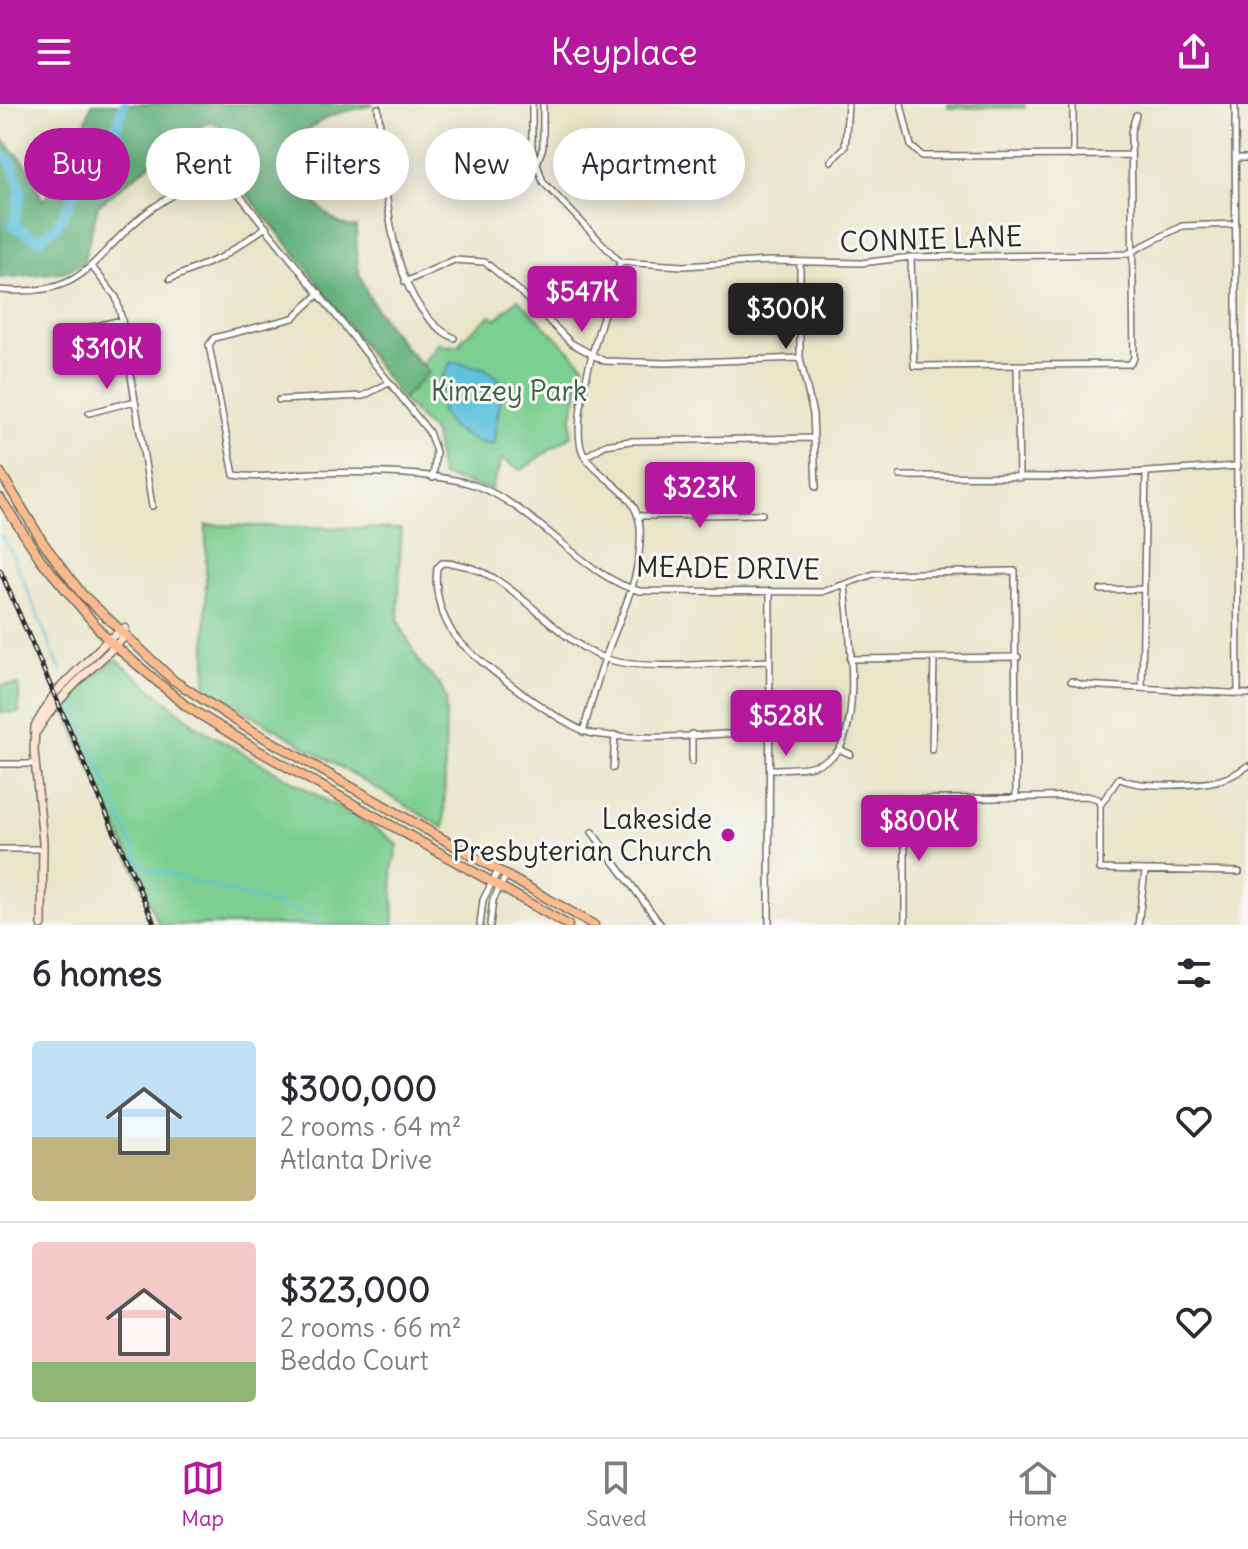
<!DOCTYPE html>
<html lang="en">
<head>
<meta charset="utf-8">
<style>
	body { margin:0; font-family:Delius,sans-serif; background:#f7f7f7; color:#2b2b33; height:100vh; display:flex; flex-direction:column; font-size:30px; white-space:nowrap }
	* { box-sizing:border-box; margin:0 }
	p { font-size:26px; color:#7c7c81 }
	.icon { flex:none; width:44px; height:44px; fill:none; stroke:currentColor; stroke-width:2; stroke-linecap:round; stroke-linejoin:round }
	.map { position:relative; height:821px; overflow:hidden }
	.sheet { display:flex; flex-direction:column; background:#fff; flex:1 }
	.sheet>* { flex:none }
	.guide { position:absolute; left:24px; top:24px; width:800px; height:72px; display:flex; gap:16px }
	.price { position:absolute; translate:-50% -68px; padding:0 18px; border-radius:8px; background:#b5179e; color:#fff; font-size:26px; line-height:52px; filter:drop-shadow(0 2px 4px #0008) }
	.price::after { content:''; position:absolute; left:50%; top:48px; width:24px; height:18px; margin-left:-12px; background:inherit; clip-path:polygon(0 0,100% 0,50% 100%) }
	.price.selected { background:#222; color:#fff }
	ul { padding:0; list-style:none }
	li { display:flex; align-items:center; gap:24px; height:200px; padding:0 32px }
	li+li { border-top:2px solid #e1e1e2 }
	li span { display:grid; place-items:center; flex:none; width:224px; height:160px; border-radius:8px; color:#555 }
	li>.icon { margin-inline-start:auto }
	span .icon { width:96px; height:96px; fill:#fffc; stroke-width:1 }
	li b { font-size:34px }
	h2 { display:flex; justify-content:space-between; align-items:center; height:96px; padding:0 32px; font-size:34px }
	.pill { padding:0 28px; border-radius:36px; background:#fff; box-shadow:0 4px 20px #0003; font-size:28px; line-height:72px }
	.pill.selected { background:#b5179e; color:#fff }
	header { display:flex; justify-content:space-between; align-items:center; height:104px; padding:0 32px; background:#b5179e; color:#fff; font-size:36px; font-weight:600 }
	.tab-bar { display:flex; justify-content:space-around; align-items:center; height:112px; border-top:2px solid #e1e1e2; background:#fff; font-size:22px; color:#7c7c81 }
	.tab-bar a { display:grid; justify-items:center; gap:4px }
	.tab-bar .selected { color:#b5179e }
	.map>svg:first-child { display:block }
	.green { fill:#7bce91; stroke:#537c5e; stroke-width:2 }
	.forest { fill:#64b17b; stroke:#486e53; stroke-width:2 }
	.water { fill:#5fc1dd; stroke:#457684; stroke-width:2 }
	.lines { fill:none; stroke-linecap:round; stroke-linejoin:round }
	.stream { stroke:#5fc1dd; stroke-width:2 }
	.river { stroke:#5fc1dd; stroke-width:10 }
	.minor-casing { stroke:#6e6c62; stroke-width:8 }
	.secondary-casing { stroke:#6e6c62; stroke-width:10 }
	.primary-casing { stroke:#6e6c62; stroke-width:11 }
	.minor { stroke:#fff; stroke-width:5 }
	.secondary { stroke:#fde4d1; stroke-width:7 }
	.primary { stroke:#fbbb8c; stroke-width:8 }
	.rail-casing { stroke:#2b2b2b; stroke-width:5 }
	.rail { stroke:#f6f6f2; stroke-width:2; stroke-dasharray:6; stroke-linecap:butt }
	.poi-dot { fill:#b5179e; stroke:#f6f6f2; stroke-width:3 }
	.labels { text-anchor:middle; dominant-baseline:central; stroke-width:6; stroke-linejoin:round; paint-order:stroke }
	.street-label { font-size:28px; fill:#2b2b2b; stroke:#f6f6f2 }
	.park-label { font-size:28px; fill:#435c4a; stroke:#f6f6f2 }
	.poi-label { font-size:28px; fill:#2b2b2b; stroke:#f6f6f2; text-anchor:end }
</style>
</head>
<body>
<header><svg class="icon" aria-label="menu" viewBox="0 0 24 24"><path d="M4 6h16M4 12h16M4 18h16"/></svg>Keyplace<svg class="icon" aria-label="share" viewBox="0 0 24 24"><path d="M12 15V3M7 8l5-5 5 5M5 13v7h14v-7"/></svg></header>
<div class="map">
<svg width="1248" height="821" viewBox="0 0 1248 821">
	<rect width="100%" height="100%" fill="#f6f6f2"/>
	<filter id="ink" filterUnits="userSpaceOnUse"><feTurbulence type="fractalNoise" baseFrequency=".0125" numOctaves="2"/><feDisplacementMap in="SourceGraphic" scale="16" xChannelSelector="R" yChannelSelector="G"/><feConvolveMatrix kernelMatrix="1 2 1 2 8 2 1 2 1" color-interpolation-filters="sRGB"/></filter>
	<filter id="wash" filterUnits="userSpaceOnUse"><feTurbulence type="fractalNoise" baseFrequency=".006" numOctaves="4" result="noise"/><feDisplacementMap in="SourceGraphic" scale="32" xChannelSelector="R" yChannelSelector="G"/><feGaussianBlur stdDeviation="1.8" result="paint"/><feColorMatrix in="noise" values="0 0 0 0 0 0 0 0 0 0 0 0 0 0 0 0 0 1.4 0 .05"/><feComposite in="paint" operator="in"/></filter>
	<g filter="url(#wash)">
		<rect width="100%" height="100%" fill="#e9e5c9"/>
		<path class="green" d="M 948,0 L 1025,0 L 1025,4 L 948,4 Z
			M 518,195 L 584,261 L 572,312 L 571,332 L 521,366 L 502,355 L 491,386 L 441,372 L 434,329 L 402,296 L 428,268 L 422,260 L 439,238 L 446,242 L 460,241 L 463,234 L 491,211 L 496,215 Z
			M 206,421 L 401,425 L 398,517 L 421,561 L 440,581 L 446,595 L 444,724 L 206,584 Z
			M 116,555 L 198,623 L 383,729 L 398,741 L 392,766 L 394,821 L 159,821 L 62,598 Z
			M 0,581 L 19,581 L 19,609 L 0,608 Z"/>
		<path class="forest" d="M 92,0 L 374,0 C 340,12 327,4 298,37 L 298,77 C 314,95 331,124 356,123 C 357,136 356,149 358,162 C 364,198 403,243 429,268 L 402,296 L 307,164 L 223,61 L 220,21 L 209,18 L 187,30 L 98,102 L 83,160 L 62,168 L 0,174 L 0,32 L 27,61 L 43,97 L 72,56 Z"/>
		<path class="water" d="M 451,258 L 484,264 L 503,278 L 493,341 L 477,338 L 452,324 L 441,308 L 443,272 Z"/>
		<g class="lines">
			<path class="stream" d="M 0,431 L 10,445 L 61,567
				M 72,595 L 141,762 L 310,811 L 321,821"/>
			<path class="river" d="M 0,50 L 10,56 L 22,85 L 13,122 L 39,136 L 56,123 L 75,89 L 106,62 L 123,0"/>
		</g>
	</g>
	<g filter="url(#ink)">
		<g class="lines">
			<g class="minor-casing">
				<path id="minor" d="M 532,0 L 532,44 L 543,78 L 620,158
					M 901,0 L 911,42 L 922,52 L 1131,51
					M 1073,0 L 1073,52
					M 1235,0 L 1238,590
					M 378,4 C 387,72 383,199 454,234
					M 1235,54 L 1248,54
					M 458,57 L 538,58
					M 538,57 L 543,43 L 543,0
					M 831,57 L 845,43 L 848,0
					M 340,74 L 387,69
					M 911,153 L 914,262 L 1130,260 L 1134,254 L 1131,28 L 1136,11
					M 620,158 L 683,162 L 770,157 L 861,159 L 911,153 L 1127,150 L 1182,122 L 1236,120
					M 800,158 L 800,254 L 813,310 L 816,383
					M 93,164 L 116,193 L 122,216 L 152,402
					M 170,175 L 222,153 L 266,123
					M 405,178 L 454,156 L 485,158 L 517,185 L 571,239 L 604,257 L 666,259 L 800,254
					M 0,186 C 88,194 89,154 146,109 C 166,93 192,81 215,68 L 222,69 L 429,328 L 436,348 L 433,374
					M 320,189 L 293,214 L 214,234 L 209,241 L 234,371 C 260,375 287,370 313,369 C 360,368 427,367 471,380 C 535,400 585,475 640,487 L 822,488 L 874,470 L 1015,467 L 1016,694
					M 79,226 L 122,216
					M 1017,263 L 1019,374
					M 279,296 L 363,292 L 387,280
					M 89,309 L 135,297
					M 585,353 L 605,341 L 630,337 L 814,334
					M 900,372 L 1071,373 L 1238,362
					M 638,412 L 762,410
					M 1101,486 L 1143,485
					M 850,555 L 1018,553
					M 770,557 C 730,558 645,567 610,556 C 548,537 511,458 442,459 L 437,464 C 434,487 440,508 452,528 C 466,551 568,627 594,630 C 651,638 714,629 771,628
					M 1071,577 L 1083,581 L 1248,590
					M 1142,583 L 1146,368
					M 583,628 C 590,604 596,580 604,557 C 620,511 643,473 640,423 C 637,388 603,378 585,353 C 563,321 609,196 620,158
					M 692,630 L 692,658
					M 839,645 L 850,650
					M 932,646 L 934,554
					M 0,660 L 35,660
					M 613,664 L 615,631
					M 772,665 C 792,664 816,666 833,652 C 864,626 848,520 845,481
					M 1101,700 L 1119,674 C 1138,685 1205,682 1226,674 C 1233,672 1241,666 1248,662
					M 1100,701 L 1100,765 L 1239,768
					M 592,728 L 661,821
					M 0,745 L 43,745
					M 480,821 L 483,796 L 498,767
					M 490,821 L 493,796 L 506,772
					M 769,821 L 770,487
					M 905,821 L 905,696 L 1087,692 L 1098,695 L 1100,701
					M 1138,821 L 1145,768"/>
			</g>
			<g class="secondary-casing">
				<path id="secondary" d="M 37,627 C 58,591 95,563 124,533 L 125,526
					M 42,821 L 43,738 L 34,647 L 35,622 L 55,589 L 108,536 L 125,524"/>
			</g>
			<g class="primary-casing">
				<path id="primary" d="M 0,368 L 44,440 L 82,490 L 173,576 L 244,622 L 594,821
					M 0,394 L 41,456 L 108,536 L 186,602 L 259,647 L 568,821"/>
			</g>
			<use href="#minor" class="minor"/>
			<use href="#secondary" class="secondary"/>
			<use href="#primary" class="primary"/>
			<g class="rail-casing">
				<path id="rail" d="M 0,466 L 155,821"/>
			</g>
			<use href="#rail" class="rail"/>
		</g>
	</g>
	<circle class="poi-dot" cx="728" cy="731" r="8"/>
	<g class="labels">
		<g class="street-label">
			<text transform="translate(931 135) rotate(-2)">CONNIE LANE</text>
			<text transform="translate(728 464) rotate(1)">MEADE DRIVE</text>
		</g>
		<g class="park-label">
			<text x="509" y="287">Kimzey Park</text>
		</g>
		<g class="poi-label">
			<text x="712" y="715">Lakeside<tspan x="712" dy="32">Presbyterian Church</tspan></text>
		</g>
	</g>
</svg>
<b class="price" style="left:582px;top:230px">$547K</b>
<b class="price selected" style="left:786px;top:247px">$300K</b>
<b class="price" style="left:107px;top:287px">$310K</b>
<b class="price" style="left:700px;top:426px">$323K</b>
<b class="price" style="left:786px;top:654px">$528K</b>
<b class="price" style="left:919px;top:759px">$800K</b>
<div class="guide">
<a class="pill selected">Buy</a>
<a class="pill">Rent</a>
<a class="pill">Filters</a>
<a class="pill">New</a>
<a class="pill">Apartment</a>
</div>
</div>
<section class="sheet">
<h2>6 homes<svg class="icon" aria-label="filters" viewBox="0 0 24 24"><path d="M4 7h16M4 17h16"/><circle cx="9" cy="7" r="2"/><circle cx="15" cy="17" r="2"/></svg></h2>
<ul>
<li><span style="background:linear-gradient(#bfe0f5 60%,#c2b280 0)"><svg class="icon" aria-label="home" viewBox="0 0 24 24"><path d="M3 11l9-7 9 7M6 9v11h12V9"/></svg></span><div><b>$300,000</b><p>2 rooms · 64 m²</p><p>Atlanta Drive</p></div><svg class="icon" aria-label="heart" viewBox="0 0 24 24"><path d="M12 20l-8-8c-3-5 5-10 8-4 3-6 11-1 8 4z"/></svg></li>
<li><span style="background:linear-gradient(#f6c9c9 75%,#8fb573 0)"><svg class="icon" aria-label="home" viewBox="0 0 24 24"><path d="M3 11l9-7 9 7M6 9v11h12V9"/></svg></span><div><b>$323,000</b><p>2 rooms · 66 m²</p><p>Beddo Court</p></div><svg class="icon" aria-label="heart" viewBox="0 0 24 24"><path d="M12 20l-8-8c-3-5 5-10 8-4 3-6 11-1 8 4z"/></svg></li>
</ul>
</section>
<nav class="tab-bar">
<a class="selected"><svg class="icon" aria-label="map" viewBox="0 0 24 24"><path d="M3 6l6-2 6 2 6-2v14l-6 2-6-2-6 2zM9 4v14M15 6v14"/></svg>Map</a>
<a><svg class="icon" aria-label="saved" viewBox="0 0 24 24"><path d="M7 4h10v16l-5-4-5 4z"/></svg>Saved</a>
<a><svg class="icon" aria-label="home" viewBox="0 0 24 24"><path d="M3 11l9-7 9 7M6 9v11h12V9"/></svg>Home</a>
</nav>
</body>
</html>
